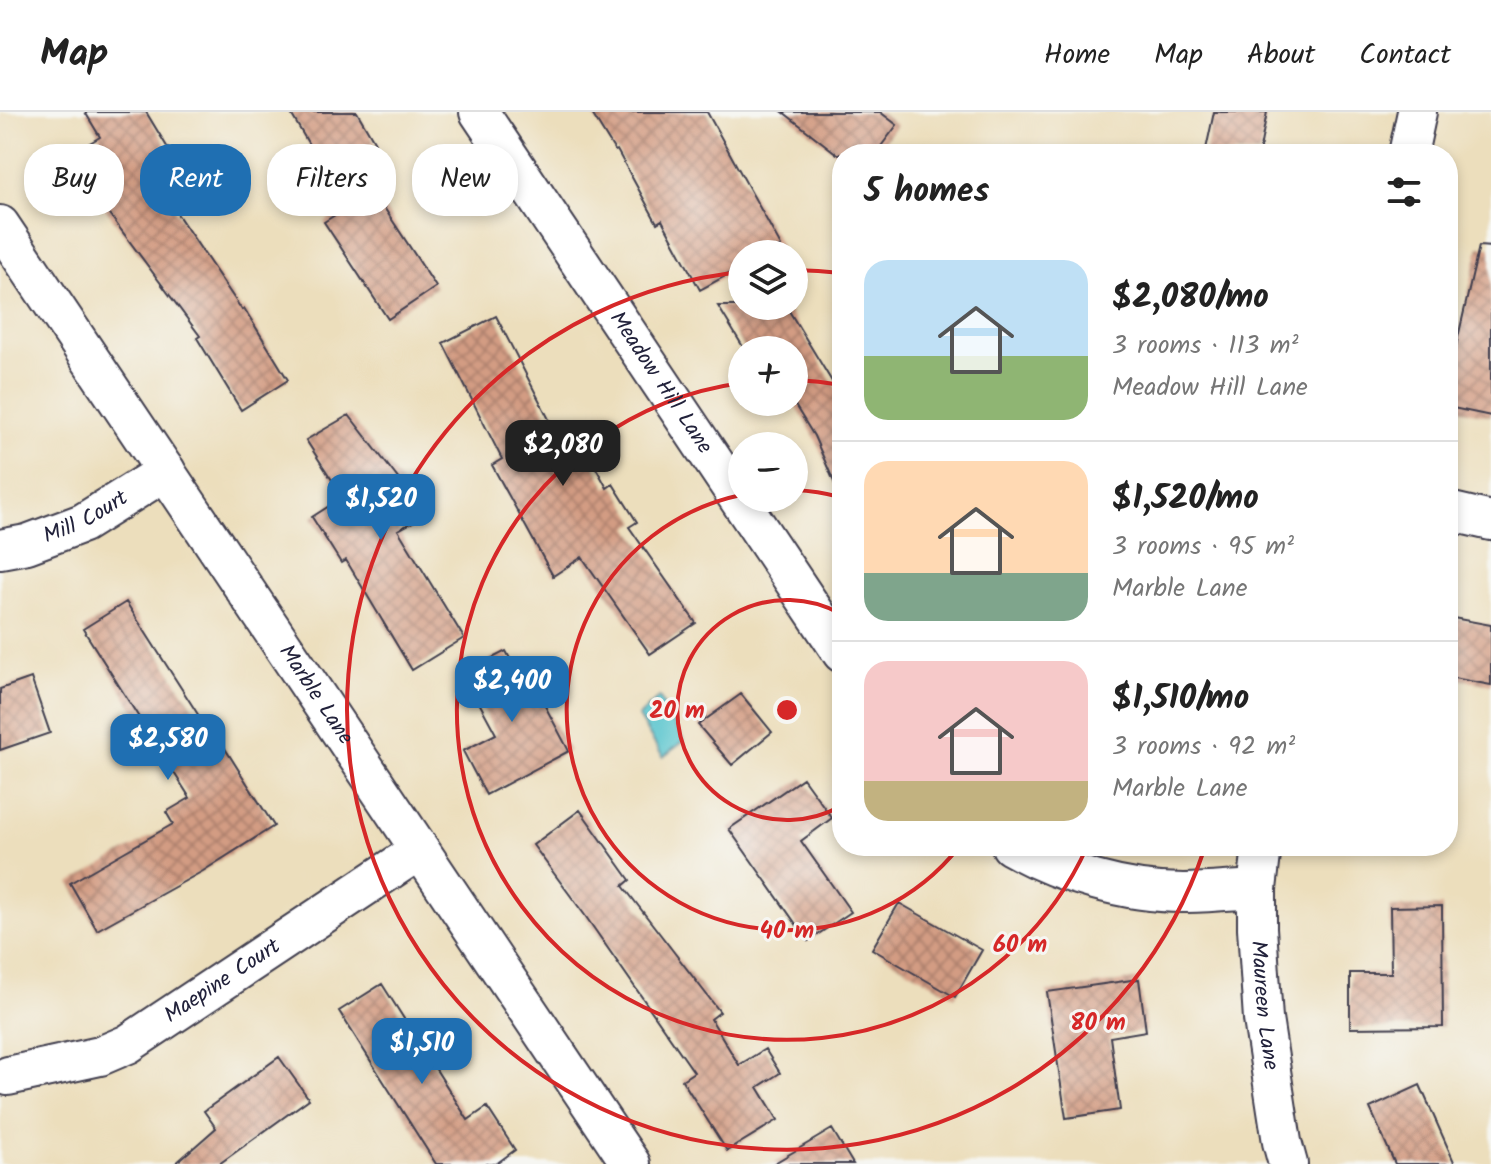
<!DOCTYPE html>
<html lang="en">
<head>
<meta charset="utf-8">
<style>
	body { margin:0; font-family:Kalam,sans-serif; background:#f6f6f6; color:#222; height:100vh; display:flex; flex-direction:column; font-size:30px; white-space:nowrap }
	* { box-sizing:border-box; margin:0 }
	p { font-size:26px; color:#767676 }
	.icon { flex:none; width:44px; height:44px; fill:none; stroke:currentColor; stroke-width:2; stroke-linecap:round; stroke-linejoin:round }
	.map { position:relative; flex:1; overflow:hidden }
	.drawer { position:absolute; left:832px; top:32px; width:626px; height:712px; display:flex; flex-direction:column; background:#fff; border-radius:32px; box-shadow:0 4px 12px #0003 }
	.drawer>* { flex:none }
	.top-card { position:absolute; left:24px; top:32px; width:688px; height:72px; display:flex; gap:16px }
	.buttons { position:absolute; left:728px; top:128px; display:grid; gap:16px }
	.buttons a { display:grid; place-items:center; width:80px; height:80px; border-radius:50%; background:#fff; box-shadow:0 4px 12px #0003; font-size:40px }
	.price { position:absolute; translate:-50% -68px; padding:0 18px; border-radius:16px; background:#1f6fb2; color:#fff; font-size:26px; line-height:52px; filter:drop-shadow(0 2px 4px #0008) }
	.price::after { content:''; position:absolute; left:50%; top:48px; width:24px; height:18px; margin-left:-12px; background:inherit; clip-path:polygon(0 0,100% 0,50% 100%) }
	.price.current { background:#222; color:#fff }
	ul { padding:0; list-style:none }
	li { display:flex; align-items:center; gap:24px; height:200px; padding:0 32px }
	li+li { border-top:2px solid #e0e0e0 }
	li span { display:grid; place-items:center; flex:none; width:224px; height:160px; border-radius:24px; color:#555 }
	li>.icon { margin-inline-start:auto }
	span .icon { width:96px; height:96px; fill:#fffc; stroke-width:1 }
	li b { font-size:34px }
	h2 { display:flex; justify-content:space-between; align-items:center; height:96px; padding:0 32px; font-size:34px }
	.tag { padding:0 28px; border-radius:32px; background:#fff; box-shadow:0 4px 12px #0003; font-size:28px; line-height:72px }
	.tag.current { background:#1f6fb2; color:#fff }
	header { display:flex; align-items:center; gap:48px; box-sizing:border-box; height:112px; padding:0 40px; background:#fff; border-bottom:2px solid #e0e0e0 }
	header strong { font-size:38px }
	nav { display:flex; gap:44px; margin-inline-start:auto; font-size:28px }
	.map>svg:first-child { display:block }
	.water { fill:#57c4cd; stroke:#3c7384; stroke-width:2 }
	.building { fill:url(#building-cross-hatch) }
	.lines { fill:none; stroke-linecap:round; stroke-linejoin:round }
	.minor-casing { stroke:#403e4e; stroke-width:42 }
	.minor { stroke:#fff; stroke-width:38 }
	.ring { fill:none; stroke:#d62828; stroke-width:4 }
	.labels { text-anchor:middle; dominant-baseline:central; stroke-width:6; stroke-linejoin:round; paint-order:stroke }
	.street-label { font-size:22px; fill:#22223b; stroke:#f6f6f2 }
	.centre { fill:#d62828; stroke:#f6f6f2; stroke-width:4 }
	.ring-label { font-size:24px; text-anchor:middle; font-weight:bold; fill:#d62828; stroke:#f6f6f2; stroke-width:6; stroke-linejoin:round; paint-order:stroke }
</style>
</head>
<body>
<header>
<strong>Map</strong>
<nav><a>Home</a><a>Map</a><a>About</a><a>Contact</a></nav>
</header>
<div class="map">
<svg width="1491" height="1052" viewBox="0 0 1491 1052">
	<defs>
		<pattern id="building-cross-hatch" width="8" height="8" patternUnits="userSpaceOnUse" patternTransform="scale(2)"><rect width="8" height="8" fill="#d39c83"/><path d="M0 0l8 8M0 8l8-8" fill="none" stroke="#ab7f6c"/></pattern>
	</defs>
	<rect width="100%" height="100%" fill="#f6f6f2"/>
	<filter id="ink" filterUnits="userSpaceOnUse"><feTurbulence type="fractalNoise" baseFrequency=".0125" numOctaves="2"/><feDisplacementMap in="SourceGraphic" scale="16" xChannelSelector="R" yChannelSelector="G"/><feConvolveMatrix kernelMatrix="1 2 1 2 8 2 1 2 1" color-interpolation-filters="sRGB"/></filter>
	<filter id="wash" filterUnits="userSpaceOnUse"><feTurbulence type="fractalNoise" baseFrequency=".006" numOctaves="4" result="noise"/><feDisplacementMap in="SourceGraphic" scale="32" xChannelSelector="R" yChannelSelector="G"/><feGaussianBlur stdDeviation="1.8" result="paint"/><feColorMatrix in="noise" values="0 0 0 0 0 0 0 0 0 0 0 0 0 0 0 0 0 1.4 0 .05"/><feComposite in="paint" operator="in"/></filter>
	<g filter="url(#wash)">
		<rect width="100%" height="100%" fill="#ecdebc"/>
		<path class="water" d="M 659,585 L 684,629 L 663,645 L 638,605 Z"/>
		<g id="blocks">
			<path class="building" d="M 85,0 L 146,0 L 172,43 L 147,57 L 242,198 L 244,196 L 288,268 L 241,298 L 197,226 L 200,224 L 98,87 L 90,91 L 64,46 L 100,25 Z
				M 290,0 L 357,0 L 375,31 L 351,45 L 436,175 L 388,207 L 324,110 L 346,96 Z
				M 591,0 L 707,0 L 781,134 L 767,142 L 742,142 L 742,155 L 700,178 L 662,108 L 657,111 L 617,38 L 615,39 Z
				M 783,0 L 880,0 L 897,13 L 875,42 L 837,42 Z
				M 1214,0 L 1267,0 L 1259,42 L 1205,42 Z
				M 1479,134 L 1491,135 L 1491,304 L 1448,295 L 1448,269 Z
				M 718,194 L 786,194 L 842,286 L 842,388 L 814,324 L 793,290 L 794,238 L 745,238 Z
				M 496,204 L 555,319 L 571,310 L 607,376 L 613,372 L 637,410 L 629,415 L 696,511 L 650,542 L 582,445 L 553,464 L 492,353 L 502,347 L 443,231 Z
				M 349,303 L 426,403 L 398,418 L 464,526 L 412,558 L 346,448 L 341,451 L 312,405 L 343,385 L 306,328 Z
				M 126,490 L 215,629 L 219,627 L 274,714 L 203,759 L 97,818 L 70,771 L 173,712 L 166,700 L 190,686 L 83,517 Z
				M 1448,505 L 1491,513 L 1491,573 L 1448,565 Z
				M 506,539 L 524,573 L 544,562 L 558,587 L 545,594 L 569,639 L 486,683 L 463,639 L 496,622 L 463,561 Z
				M 31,566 L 50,621 L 0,638 L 0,577 Z
				M 741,582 L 772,620 L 732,653 L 698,613 Z
				M 803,666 L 832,706 L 801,729 L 851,800 L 808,829 L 729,717 Z
				M 580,698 L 630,768 L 623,774 L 720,900 L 711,907 L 739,953 L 765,937 L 780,961 L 758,975 L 778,1008 L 727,1039 L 682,968 L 694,960 L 584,802 L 533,733 Z
				M 899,791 L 982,838 L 955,885 L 872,837 Z
				M 1442,794 L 1443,915 L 1350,916 L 1350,861 L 1391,861 L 1390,795 Z
				M 1139,867 L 1146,919 L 1110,925 L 1120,998 L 1066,1006 L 1047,880 Z
				M 382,872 L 468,1008 L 487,995 L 515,1038 L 496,1052 L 436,1052 L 339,899 Z
				M 279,945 L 309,987 L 219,1052 L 175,1052 L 216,1016 L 204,999 Z
				M 1420,973 L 1455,1052 L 1395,1052 L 1370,996 Z
				M 832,1017 L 853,1052 L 773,1052 Z"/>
		</g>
	</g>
	<g filter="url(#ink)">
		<use href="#blocks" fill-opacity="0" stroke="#403e4e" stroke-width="2"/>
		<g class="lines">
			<g class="minor-casing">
				<g id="minor">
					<path id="s1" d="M 479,0 L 842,541"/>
					<path d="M 1408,42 L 1417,0"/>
					<path id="s2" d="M 0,113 L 631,1052"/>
					<path d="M 1448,399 L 1491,409"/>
					<path id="s3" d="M 0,437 L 27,432 L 83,411 L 166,359"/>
					<path d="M 1011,734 C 1061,762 1126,781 1183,781 C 1208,781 1233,778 1257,777"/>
					<path id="s4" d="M 1262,734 L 1257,777 L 1257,816 L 1263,907 L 1282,1030 L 1288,1052"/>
					<path id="s5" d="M 8,964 L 100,944 L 128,932 L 420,738"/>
				</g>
			</g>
			<use href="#minor" class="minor"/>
		</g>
	</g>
	<g class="ring">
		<path d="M841 694A110 110 0 1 1 841 502"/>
		<path d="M959 735A220 220 0 1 1 741 383M795 378A220 220 0 0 1 840 385"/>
		<path d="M1087 735A330 330 0 1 1 741 271M796 268A330 330 0 0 1 841 273"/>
		<path d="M1204 738A440 440 0 1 1 741 160M795 158A440 440 0 0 1 841 161"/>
	</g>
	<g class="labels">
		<g class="street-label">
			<text stroke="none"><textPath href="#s1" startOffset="326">Meadow Hill Lane</textPath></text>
			<text stroke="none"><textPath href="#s3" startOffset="92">Mill Court</textPath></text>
			<text stroke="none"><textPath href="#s2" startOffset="566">Marble Lane</textPath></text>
			<text stroke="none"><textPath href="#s5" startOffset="238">Maepine Court</textPath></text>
			<text stroke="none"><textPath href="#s4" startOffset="160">Maureen Lane</textPath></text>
		</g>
	</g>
	<circle cx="787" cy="598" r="12" class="centre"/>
	<g class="ring-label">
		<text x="677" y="606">20 m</text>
		<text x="787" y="826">40 m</text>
		<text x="1020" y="840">60 m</text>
		<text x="1098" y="918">80 m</text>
	</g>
</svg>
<div class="buttons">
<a><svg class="icon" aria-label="layers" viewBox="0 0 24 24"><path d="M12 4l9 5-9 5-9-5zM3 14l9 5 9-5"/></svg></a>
<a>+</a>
<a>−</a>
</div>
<b class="price current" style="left:563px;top:376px">$2,080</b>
<b class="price" style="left:381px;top:430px">$1,520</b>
<b class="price" style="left:512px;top:612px">$2,400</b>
<b class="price" style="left:168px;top:670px">$2,580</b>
<b class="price" style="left:422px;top:974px">$1,510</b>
<div class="top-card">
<a class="tag">Buy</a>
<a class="tag current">Rent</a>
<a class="tag">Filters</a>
<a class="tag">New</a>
</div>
<section class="drawer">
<h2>5 homes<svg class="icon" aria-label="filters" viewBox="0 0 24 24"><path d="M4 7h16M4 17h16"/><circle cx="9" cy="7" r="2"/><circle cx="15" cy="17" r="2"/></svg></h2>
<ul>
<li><span style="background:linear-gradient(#bfe0f5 60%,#8fb573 0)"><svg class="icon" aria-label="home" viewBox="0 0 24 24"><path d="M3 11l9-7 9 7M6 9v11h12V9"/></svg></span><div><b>$2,080/mo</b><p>3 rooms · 113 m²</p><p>Meadow Hill Lane</p></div></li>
<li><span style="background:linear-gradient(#ffd9b3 70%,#7fa58c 0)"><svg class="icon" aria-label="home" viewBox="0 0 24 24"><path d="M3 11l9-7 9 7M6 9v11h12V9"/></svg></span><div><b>$1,520/mo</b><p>3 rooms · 95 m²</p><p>Marble Lane</p></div></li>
<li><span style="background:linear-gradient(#f6c9c9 75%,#c2b280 0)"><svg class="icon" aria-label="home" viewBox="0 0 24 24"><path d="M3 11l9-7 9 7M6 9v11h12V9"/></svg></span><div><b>$1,510/mo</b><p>3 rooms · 92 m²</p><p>Marble Lane</p></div></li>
</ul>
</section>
</div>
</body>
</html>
